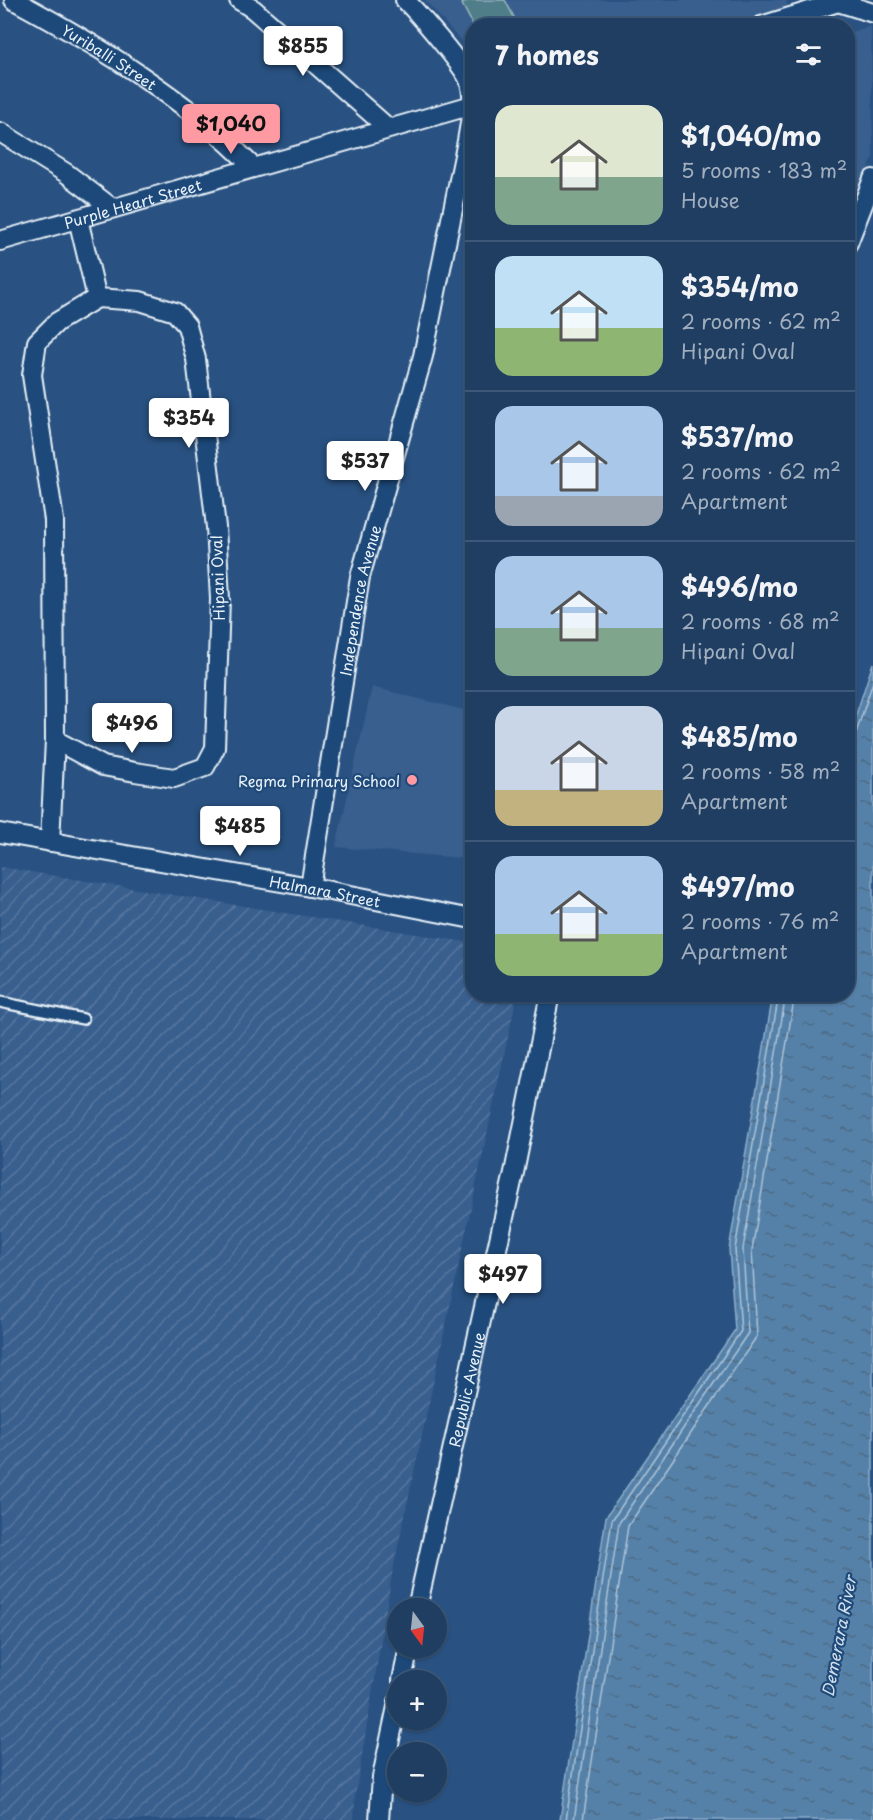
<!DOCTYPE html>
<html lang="en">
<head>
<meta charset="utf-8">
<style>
	body { margin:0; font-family:"Playpen Sans",sans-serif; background:#2c496b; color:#f1f3f6; height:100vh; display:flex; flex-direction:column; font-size:22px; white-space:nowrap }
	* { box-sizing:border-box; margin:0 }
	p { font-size:20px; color:#a1aebe }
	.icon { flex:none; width:33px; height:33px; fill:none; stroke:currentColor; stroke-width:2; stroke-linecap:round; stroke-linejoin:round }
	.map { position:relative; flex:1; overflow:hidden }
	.sheet { position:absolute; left:465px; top:18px; width:390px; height:984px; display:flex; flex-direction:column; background:#1f3e62; border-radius:24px; box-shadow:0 2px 4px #0004,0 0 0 2px #3c5777 }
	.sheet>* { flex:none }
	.needle { width:39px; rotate:165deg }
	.fabs { position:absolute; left:387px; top:1598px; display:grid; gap:12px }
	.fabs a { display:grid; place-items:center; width:60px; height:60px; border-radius:50%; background:#1f3e62; box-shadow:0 2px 4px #0004,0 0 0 2px #3c5777; font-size:30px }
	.price { position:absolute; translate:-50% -51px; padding:0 14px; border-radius:6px; background:#fff; color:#222; font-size:20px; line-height:39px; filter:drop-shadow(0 2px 3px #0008) }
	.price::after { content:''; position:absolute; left:50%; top:36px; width:18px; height:14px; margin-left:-9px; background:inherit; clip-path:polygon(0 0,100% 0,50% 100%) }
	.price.on { background:#ff9aa2; color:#111 }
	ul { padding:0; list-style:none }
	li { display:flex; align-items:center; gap:18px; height:150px; padding:0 30px }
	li+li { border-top:2px solid #3c5777 }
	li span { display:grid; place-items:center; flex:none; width:168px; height:120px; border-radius:18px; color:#555 }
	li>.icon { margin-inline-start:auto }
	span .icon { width:72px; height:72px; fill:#fffc; stroke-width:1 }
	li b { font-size:26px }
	h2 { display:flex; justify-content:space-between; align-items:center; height:72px; padding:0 30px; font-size:26px }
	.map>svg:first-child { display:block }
	.built { fill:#395f8e }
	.industrial { fill:url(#industrial-furrows) }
	.grass { fill:#4f7e88; stroke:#9cb8c0; stroke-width:1.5 }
	.water { fill:url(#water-ripples); stroke:#8faec9; stroke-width:1.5 }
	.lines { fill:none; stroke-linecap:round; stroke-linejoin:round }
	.shore { stroke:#adc4d8; stroke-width:1.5 }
	.lane-casing { stroke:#e8f1f8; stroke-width:14 }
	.street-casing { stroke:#e8f1f8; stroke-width:22 }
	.lane { stroke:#1f4a7a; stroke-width:9 }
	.street { stroke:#1f4a7a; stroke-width:18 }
	.poi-dot { fill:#ff9aa2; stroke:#1f4a7a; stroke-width:2 }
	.labels { text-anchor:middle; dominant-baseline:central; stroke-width:4.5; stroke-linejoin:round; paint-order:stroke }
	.street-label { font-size:15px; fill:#e8f1f8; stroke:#1f4a7a }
	.poi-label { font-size:15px; fill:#e8f1f8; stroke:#1f4a7a; text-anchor:end }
	.water-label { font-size:16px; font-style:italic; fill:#d2e0ec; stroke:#1f4a7a }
</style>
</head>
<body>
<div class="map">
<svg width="873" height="1820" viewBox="0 0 873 1820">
	<defs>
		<pattern id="industrial-furrows" width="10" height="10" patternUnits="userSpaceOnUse" patternTransform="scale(1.5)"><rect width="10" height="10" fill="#395f8e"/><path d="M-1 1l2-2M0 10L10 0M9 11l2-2" fill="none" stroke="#56769f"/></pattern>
		<pattern id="water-ripples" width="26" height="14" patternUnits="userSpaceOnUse" patternTransform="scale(1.5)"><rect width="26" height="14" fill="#5481a9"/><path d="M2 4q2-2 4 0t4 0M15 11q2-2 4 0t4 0" fill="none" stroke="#4e6a83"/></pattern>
	</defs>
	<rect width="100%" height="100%" fill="#295282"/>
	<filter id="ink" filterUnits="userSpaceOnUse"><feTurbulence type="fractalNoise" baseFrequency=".0167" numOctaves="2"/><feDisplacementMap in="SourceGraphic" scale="12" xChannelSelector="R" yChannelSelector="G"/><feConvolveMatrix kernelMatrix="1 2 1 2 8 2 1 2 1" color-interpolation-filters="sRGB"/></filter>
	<g filter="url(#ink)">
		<path class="built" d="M 425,0 L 786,0 L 788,11 L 736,25 L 472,26 L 472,54 Z
			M 871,26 L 873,157 L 848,219 L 848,33 Z
			M 372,687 L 472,712 L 472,859 L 336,847 Z"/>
		<path class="industrial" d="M 0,867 L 472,943 L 472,994 L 517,995 L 392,1574 L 355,1797 L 354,1820 L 0,1820 Z"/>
		<path class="grass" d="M 469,0 L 505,0 L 518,25 L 473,25 L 462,4 Z"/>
		<path class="water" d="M 873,663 L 873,1820 L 560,1820 L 606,1517 L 735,1330 L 729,1249 L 773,995 L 848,994 L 848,739 Z"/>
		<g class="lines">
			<path class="shore" d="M 848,737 L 856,733 L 873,682
				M 566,1820 L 612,1520 L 741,1331 L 735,1249 L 779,994
				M 574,1820 L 619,1523 L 748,1333 L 743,1249 L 786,994
				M 583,1820 L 628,1526 L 757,1336 L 752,1250 L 795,994"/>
			<g class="lane-casing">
				<path id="lane" d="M 0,1002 L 83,1019"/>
			</g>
			<g class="street-casing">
				<g id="street">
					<path id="s1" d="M 14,0 C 99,46 185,98 253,167"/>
					<path d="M 239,0 L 253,9 L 388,128"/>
					<path d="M 841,3 L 873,13"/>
					<path d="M 761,26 L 845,0"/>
					<path d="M 0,132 L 66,173 L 112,208"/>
					<path id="s2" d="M 0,241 L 472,105"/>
					<path d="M 848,243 L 873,179"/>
					<path d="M 55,740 L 103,766 L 135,772 L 174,778 L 205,767 L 215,748 L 220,599 L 216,527 L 196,359 L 187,326 L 175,312 L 140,301 L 97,298 L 78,219"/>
					<path id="s3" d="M 0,833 L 310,887 L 472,919"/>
					<path d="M 50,842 L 55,740 L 54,520 L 32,375 L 37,342 L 57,322 L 97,298"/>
					<path id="s4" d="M 310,887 L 360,577 L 423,356 L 467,141 C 470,122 476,99 469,80 C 463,65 418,13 405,0"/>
					<path id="s5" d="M 417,1608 L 515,1168 L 550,994"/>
					<path d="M 402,1680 L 409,1647"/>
					<path d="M 379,1820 L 382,1777 L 398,1702"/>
				</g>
			</g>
			<use href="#lane" class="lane"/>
			<use href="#street" class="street"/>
		</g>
	</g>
	<circle class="poi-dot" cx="412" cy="780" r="6"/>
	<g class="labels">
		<g class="street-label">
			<text stroke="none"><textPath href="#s1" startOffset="111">Yuriballi Street</textPath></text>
			<text stroke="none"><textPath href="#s2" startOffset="138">Purple Heart Street</textPath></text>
			<text transform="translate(217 578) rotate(-92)">Hipani Oval</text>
			<text stroke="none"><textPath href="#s4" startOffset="291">Independence Avenue</textPath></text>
			<text stroke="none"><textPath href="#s3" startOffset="330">Halmara Street</textPath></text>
			<text stroke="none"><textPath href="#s5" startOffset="224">Republic Avenue</textPath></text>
		</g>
		<g class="poi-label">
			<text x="400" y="780">Regma Primary School</text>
		</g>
		<g class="water-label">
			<text transform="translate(838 1636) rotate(-79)">Demerara River</text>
		</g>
	</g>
</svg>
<div class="fabs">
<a><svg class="needle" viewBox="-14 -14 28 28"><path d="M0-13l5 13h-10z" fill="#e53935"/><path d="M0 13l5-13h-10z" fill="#a1aebe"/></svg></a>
<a>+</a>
<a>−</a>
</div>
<b class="price" style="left:303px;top:77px">$855</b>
<b class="price on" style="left:231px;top:155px">$1,040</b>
<b class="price" style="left:189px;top:449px">$354</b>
<b class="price" style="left:365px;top:492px">$537</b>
<b class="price" style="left:132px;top:754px">$496</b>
<b class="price" style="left:240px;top:857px">$485</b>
<b class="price" style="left:503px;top:1305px">$497</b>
<section class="sheet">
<h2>7 homes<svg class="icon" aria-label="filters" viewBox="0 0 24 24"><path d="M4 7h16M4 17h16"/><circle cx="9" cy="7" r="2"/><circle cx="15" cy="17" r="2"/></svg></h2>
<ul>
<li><span style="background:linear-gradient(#dfe7d0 60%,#7fa58c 0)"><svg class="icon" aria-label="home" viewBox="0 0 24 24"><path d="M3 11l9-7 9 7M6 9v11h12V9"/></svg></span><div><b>$1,040/mo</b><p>5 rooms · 183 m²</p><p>House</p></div></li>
<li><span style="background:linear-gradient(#bfe0f5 60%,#8fb573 0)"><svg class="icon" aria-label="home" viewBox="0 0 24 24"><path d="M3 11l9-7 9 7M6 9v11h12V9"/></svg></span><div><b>$354/mo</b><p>2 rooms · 62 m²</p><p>Hipani Oval</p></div></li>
<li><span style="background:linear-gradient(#a9c7e8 75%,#9aa5b1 0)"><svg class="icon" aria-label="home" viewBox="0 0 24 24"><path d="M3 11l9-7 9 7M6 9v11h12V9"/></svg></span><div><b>$537/mo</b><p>2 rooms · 62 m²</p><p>Apartment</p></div></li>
<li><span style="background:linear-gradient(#a9c7e8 60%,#7fa58c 0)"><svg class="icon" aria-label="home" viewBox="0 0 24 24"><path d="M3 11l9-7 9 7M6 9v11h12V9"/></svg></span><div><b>$496/mo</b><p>2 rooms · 68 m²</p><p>Hipani Oval</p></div></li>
<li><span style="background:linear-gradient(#c9d6e8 70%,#c2b280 0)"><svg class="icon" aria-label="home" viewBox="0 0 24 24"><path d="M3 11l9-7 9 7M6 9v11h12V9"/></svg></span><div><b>$485/mo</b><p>2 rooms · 58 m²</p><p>Apartment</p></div></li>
<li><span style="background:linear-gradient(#a9c7e8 65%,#8fb573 0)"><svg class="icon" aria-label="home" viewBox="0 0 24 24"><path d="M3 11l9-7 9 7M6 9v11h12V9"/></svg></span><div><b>$497/mo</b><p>2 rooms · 76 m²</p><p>Apartment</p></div></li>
</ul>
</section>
</div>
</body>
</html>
